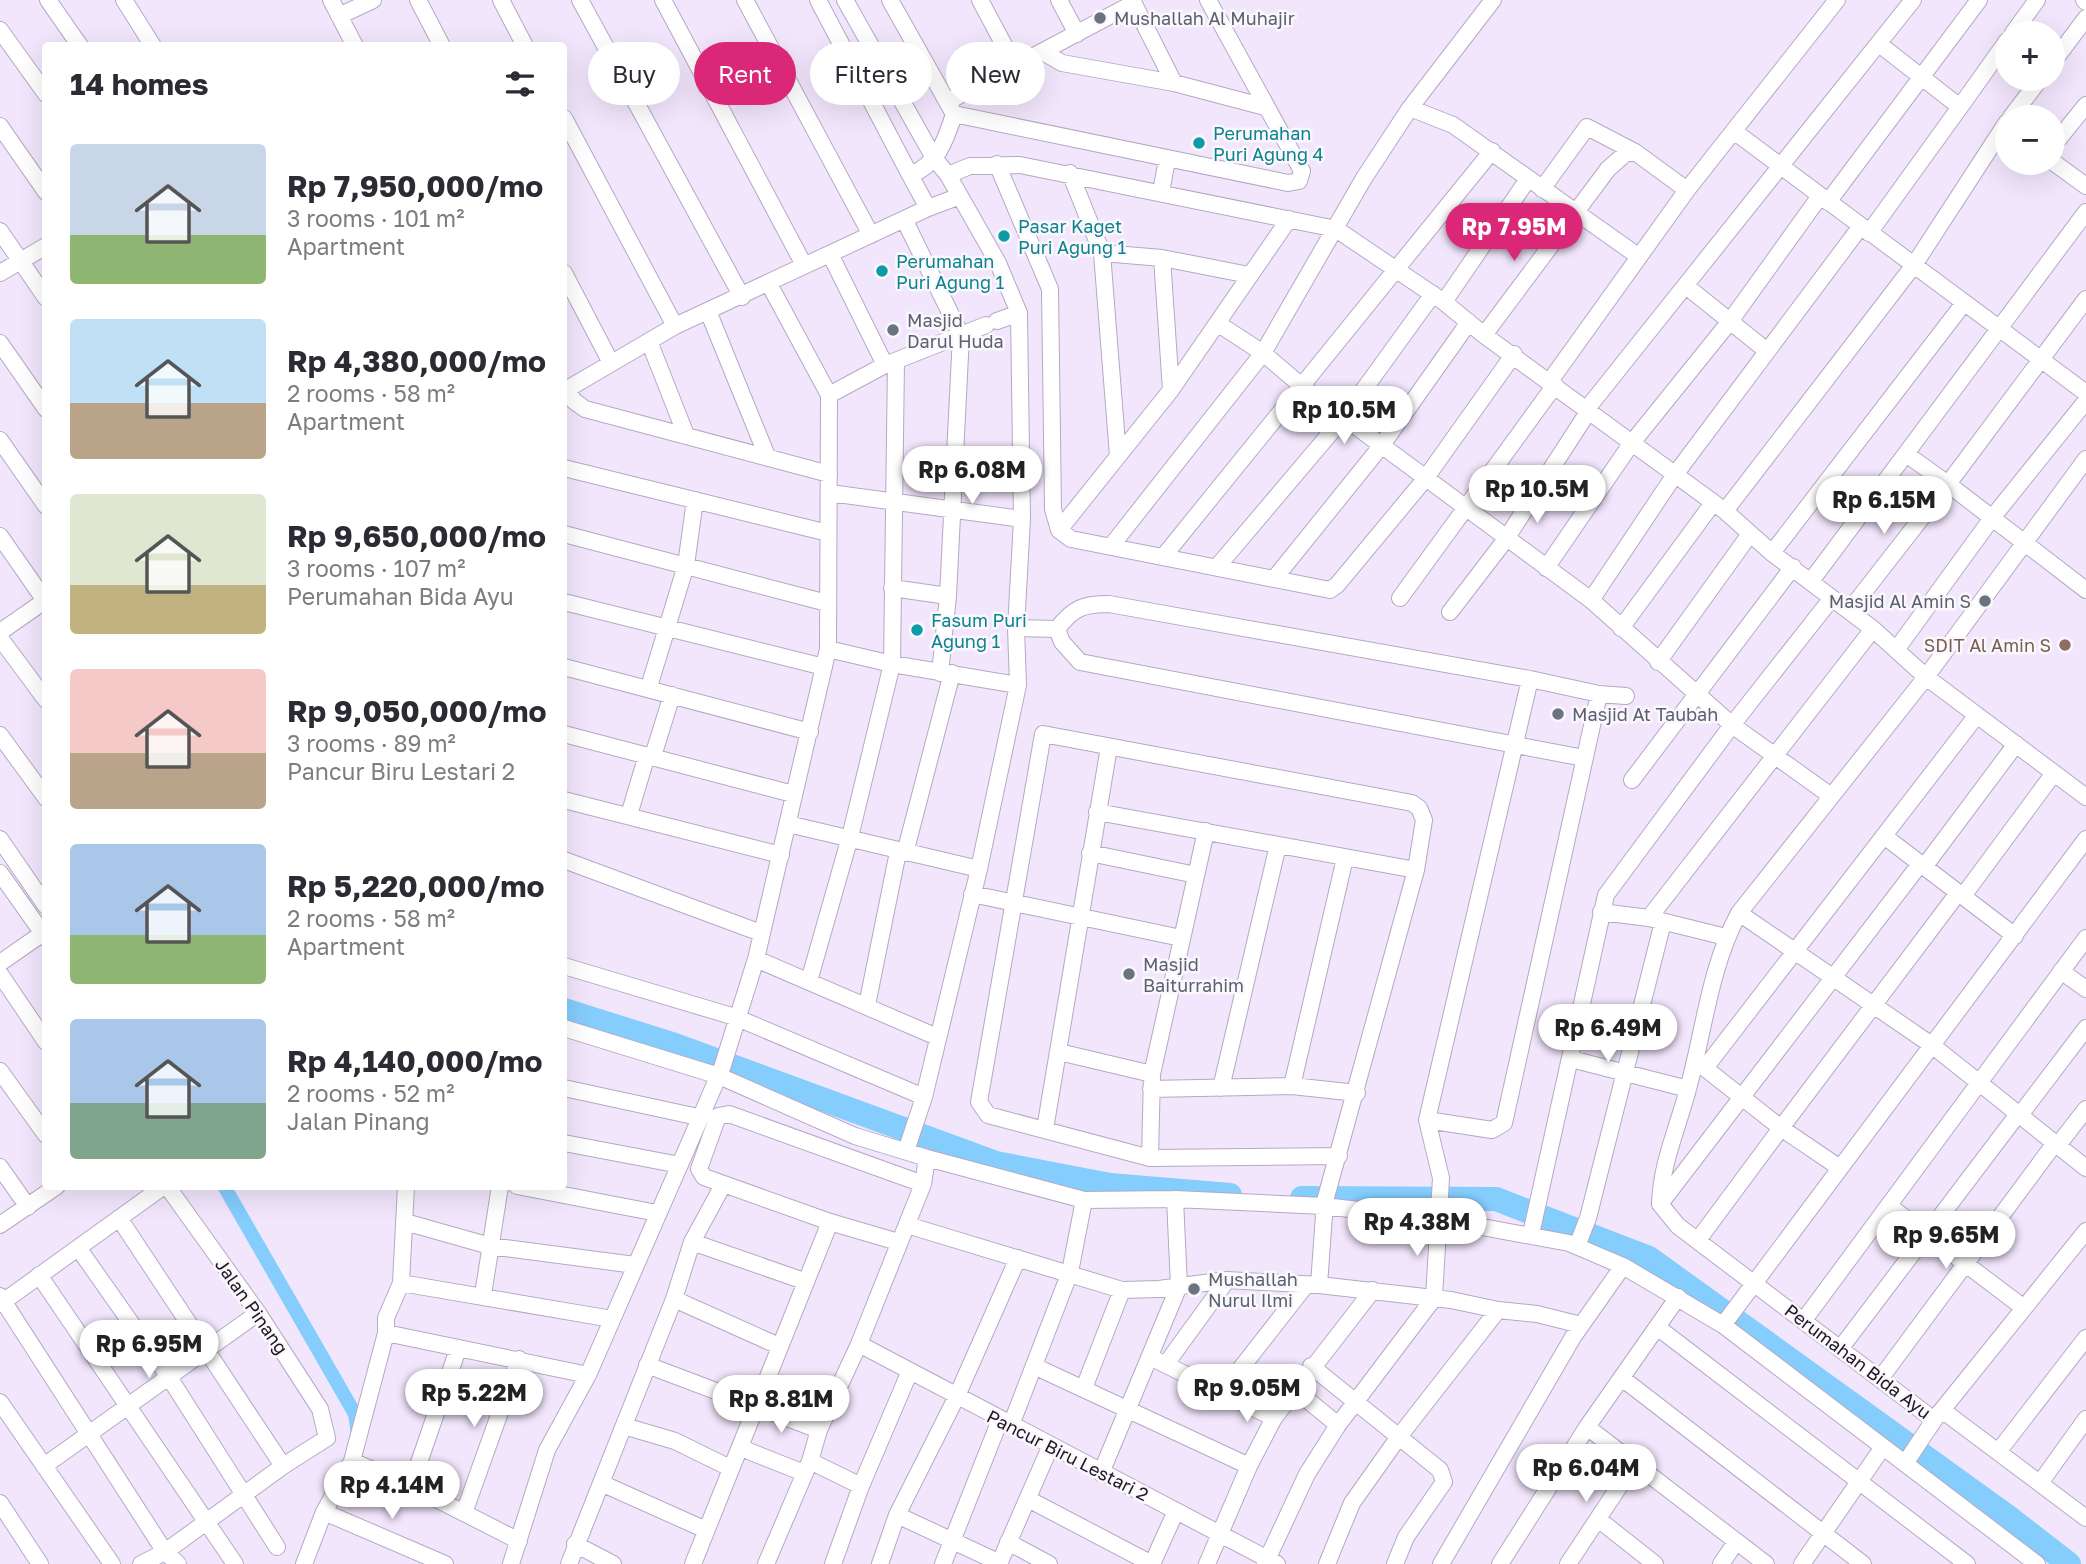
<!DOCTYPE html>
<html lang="en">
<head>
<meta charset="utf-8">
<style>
	body { margin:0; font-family:"Golos Text",sans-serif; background:#f2f2f3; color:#2b2b33; height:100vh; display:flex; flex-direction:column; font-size:26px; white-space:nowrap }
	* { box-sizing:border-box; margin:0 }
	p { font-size:23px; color:#7c7c81 }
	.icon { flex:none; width:38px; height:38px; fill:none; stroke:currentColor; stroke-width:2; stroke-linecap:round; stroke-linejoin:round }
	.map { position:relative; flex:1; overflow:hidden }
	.sheet { position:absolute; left:42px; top:42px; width:525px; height:1148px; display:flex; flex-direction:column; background:#fff; border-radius:7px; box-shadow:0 7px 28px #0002 }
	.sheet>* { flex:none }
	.banner { position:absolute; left:588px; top:42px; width:665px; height:63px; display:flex; gap:14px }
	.buttons { position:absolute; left:1995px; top:21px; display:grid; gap:14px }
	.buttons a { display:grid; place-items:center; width:70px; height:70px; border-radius:50%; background:#fff; box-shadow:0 7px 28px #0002; font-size:35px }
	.price { position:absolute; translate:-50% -60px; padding:0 16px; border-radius:24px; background:#fff; color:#222; font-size:23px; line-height:46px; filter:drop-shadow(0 2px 4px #0008) }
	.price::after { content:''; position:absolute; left:50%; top:42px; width:21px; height:16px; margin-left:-10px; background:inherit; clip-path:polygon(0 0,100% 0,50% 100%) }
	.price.active { background:#db2777; color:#fff }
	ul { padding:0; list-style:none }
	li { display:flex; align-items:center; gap:21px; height:175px; padding:0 28px }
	li span { display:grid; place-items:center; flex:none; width:196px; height:140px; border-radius:7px; color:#555 }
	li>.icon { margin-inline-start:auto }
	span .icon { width:84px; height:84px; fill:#fffc; stroke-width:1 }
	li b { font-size:30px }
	h2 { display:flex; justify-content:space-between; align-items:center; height:84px; padding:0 28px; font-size:30px }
	.chip { padding:0 24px; border-radius:32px; background:#fff; box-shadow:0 7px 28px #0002; font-size:24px; line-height:63px }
	.chip.active { background:#db2777; color:#fff }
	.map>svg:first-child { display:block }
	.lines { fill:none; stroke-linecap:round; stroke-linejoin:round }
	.canal { stroke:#84cdfd; stroke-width:14 }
	.river { stroke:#84cdfd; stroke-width:24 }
	.street-casing { stroke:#b6a8c2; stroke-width:18 }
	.street { stroke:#fff; stroke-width:16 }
	.worship-dot { fill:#6b7280; stroke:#fbf8fd; stroke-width:2.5 }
	.culture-dot { fill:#0f9aa8; stroke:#fbf8fd; stroke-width:2.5 }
	.education-dot { fill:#8d6e63; stroke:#fbf8fd; stroke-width:2.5 }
	.labels { text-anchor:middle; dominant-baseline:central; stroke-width:5; stroke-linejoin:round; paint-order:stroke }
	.worship-label { font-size:18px; fill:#5b616d; stroke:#fbf8fd; text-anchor:start }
	.culture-label { font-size:18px; fill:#0d838f; stroke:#fbf8fd; text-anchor:start }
	.education-label { font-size:18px; fill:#785e54; stroke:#fbf8fd; text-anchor:end }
	.street-label { font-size:18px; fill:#1e1822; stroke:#fbf8fd }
</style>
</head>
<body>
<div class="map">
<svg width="2086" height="1564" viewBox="0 0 2086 1564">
	<rect width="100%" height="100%" fill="#f2e6fc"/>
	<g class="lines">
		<path class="canal" d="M 224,1186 L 355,1414 L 358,1435"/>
		<path class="river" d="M 564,1010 L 675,1045 L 996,1163 L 1110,1185 L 1230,1195
			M 1302,1198 L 1496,1199 L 1649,1258 L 2007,1516 L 2069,1564"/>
		<g class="street-casing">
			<path id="street" d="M 48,0 L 80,46
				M 124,0 L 153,46
				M 331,0 L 355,46
				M 418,0 L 442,46
				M 501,0 L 525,46
				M 580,0 L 742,297
				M 663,0 L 804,265
				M 745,0 L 871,235
				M 818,0 L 910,175 C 937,165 946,140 954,114 L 890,0
				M 845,0 L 934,158 L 948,175 L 998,263 L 1019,313 L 1022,519 L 1016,628 L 1018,685 L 979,869 L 924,1097 L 906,1151
				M 980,0 L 1014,64
				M 1059,0 L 1077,34
				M 1132,0 L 1174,83
				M 2084,0 L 2086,2
				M 339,16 L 373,0
				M 0,30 L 46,94
				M 2013,33 L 2037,0
				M 1879,44 L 1960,107 L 2007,41
				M 1043,52 L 1062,63 L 1174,83 L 1265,107
				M 2053,62 L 2086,18
				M 947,102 L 1134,3
				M 1410,108 L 1453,125 L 1638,256
				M 954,114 L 1288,183 L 1299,181 L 1302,171 L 1208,0
				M 2011,117 L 2040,79
				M 564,118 L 675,326
				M 0,126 L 46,192
				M 1735,132 L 2086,393
				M 2053,146 L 2086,105
				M 2053,162 L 2086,186
				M 997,164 L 1050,289 L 1053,509 L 1059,530 L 1071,539 L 1330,590 L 1337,585 L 1425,479 L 1514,354
				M 1070,173 L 1102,253 L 1118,456
				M 910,175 L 928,208
				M 948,175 L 970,166 L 1020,165 L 1336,229 L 1444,302 L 1484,335 L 1725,511 L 1772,553 L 1873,629 L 1926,677 L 2086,797
				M 1542,189 L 1587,127 L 1635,152
				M 1161,192 L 1167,160
				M 1828,202 L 1979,0
				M 904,219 L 961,335 L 948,596 L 940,673
				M 0,231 L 46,298
				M 1869,233 L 1960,107
				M 1102,253 L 1162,258 L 1249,275
				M 830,254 L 885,365
				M 1162,258 L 1171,390
				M 0,273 L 46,246
				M 564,273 L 610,361
				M 1686,286 L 1767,351
				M 1444,302 L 1528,179
				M 708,311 L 767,456
				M 997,321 L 1019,313
				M 1217,323 L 1263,353 L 1304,388 L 1591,600 L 1732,725 L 1831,796
				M 1484,335 L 1608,169 L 1625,154 L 1635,152 L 1687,190
				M 649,341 L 686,435
				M 0,343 L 46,409
				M 1550,381 L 1687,190 L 1837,0
				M 567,389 L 574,401 L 585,409 L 829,474
				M 564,391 L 675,326 L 928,208 L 960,196
				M 829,395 L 885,365 L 986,325
				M 1586,410 L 1913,0
				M 0,440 L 46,506
				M 1906,454 L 1948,484 L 2086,299
				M 564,468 L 828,533
				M 830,493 L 1022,519
				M 1725,511 L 1914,265 L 2007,122
				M 1059,530 L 1171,390 L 1289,219
				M 564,534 L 827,603
				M 0,536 L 46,602
				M 1112,545 L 1263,353 L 1364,178 L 1410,108 L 1493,0
				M 1772,553 L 1964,303
				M 1163,557 L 1492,151
				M 1217,567 L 1344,417 L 1433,294
				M 1546,568 L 1631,444 L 1731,320 L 1820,196
				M 1274,579 L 1382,445 L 1469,322
				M 1811,581 L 2086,212
				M 892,588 L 948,596
				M 1400,598 L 1555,385
				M 1591,600 L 1674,476 L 1861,226
				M 564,602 L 824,667
				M 1849,611 L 1948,484 L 2086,590
				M 1450,612 L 1506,539 L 1588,412
				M 1016,628 L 1057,629
				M 1621,628 L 1713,503
				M 1057,629 C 1073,608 1083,604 1109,604 L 1530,679 L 1599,694 L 1626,696
				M 1057,629 L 1062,642 L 1080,662 L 1584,758
				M 0,632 L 46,600
				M 0,638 L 46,700
				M 828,649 L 892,664 L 1018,685
				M 1896,650 L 1992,518 L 2086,401
				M 1658,662 L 1750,534
				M 564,667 L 810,732
				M 649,687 L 686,565 L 695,500
				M 564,734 L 793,794
				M 0,735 L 46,798
				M 653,756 L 672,695
				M 1632,780 L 1793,567
				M 564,800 L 781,855
				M 1097,812 L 1416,870
				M 629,815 L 647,755
				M 788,824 L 979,869
				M 1884,836 L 2015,936
				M 0,839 L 46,906
				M 905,853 L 952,673
				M 1090,853 L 1196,875
				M 564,860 L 761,933
				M 1924,867 L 2016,744
				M 0,873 L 46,938
				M 972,894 L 1181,938
				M 1963,896 L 2054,773
				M 1601,912 L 1649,918 L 1726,937
				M 1739,913 L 1933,1046 L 2086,1168
				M 1649,918 L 1873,629
				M 756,959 L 937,1037
				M 0,963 L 46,931
				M 564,966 L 735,1017 L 924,1097
				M 2061,971 L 2086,989
				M 0,974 L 46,1042
				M 809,981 L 850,837 L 892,664 L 896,361
				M 867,1005 L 898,852
				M 564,1028 L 719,1076 L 855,1136 L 927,1158 L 1084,1200 L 1175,1199 L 1324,1206 L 1444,1220 L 1569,1243 L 1623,1266 L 1723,1325 L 2037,1564
				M 1059,1052 L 1152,1074
				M 1571,1059 L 1688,1089
				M 1697,1062 L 1781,1128 L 1698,1240
				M 1705,1068 L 1977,715
				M 0,1071 L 46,1135
				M 1292,1086 L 1345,858
				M 564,1088 L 698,1117
				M 1221,1088 L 1278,845
				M 1151,1089 L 1292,1086 L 1357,1093
				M 2020,1115 L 2086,1028
				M 1427,1120 L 1492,1130 L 1504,1123 L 1599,694
				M 1045,1129 L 1109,747
				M 564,1143 L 680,1165
				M 2058,1145 L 2086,1109
				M 1150,1158 L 1152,1074 L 1206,831
				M 0,1167 L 28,1207
				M 1840,1168 L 1781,1128 L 1958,893
				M 517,1186 L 657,1213
				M 1660,1204 C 1661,1164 1678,1127 1688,1089 C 1704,1031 1710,966 1739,913 L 1926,677 L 2086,459
				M 1660,1204 L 1920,864
				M 1660,1204 L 1678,1226 L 1934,1420
				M 1889,1206 L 2024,1308
				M 119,1218 L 283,1466
				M 405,1222 L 490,1246 L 635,1265
				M 0,1225 L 57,1186
				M 907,1225 L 1122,1290 L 1159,1289 L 1227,1280 L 1319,1285 L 1451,1300 L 1498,1310 L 1537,1314 L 1581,1325
				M 1531,1234 L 1606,895 L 1732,725 L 1832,598
				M 692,1242 L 804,1281
				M 898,1242 L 830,1222 L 704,1177 L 699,1169 L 718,1116 L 729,1114 L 923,1184
				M 1577,1246 L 1588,1218 L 1663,922
				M 79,1249 L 169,1377 L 277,1547
				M 39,1275 L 235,1564
				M 401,1283 L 612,1319
				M 1319,1285 L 1325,1201 L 1416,870 L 1424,820 L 1419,808 L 1412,803 L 1043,734 L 979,1102 L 988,1115 L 1150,1158 L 1339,1156
				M 483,1295 L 500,1186
				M 0,1296 L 165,1552 L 178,1564
				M 674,1299 L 779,1346
				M 0,1304 L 164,1186
				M 1804,1320 L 2086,938
				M 1723,1325 L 2086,839
				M 1657,1327 L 1967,1564
				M 386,1333 L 588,1375
				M 859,1344 L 1277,1564
				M 1840,1349 L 2018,1114
				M 1150,1357 L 1274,1418 L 1249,1466 L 1207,1564
				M 1166,1364 L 1227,1280
				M 647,1365 L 819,1430
				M 1034,1366 L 1249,1466
				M 1311,1366 L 1440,1470 L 1444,1482 L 1406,1537 L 1395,1564
				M 1623,1379 L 1863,1564
				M 1880,1379 L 2055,1143
				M 1084,1388 L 1122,1290
				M 1294,1389 L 1338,1425
				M 1223,1391 L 1306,1285
				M 0,1402 L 112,1564
				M 1942,1410 L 2086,1518
				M 1274,1418 L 1373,1290
				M 1011,1425 L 1070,1272 L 1084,1200
				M 624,1426 L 675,1441 L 730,1468
				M 1587,1427 L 1766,1564
				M 741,1448 L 804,1473
				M 1998,1452 L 2086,1338
				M 352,1461 L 411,1486 L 519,1541
				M 810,1461 L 861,1486
				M 1906,1462 L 1934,1420 L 2086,1231
				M 44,1466 L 258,1313
				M 1101,1473 L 1179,1286 L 1175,1199
				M 601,1483 L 706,1530
				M 2040,1483 L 2086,1419
				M 411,1486 L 458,1349
				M 1028,1499 L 1152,1564
				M 0,1503 L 40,1564
				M 324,1512 L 445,1564
				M 464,1513 L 519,1359
				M 897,1515 L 1000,1563
				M 1598,1519 L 1655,1564
				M 1008,1542 L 1049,1564
				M 575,1544 L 613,1564
				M 141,1564 L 165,1552 L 283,1466 L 327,1438 L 320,1409 L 258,1313 L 167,1186
				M 304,1564 L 324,1512 L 352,1461 L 386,1333 L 386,1318 L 401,1283 L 406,1186
				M 511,1564 L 547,1450 L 588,1375 L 722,1068 L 756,959 L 828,649 L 829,395 L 769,284
				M 569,1564 L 674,1299 L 692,1242 L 723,1185
				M 693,1564 L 830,1222
				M 766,1564 L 810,1461 L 819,1430 L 859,1344 L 923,1184 L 927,1158
				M 833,1564 L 861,1486 L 910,1371
				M 880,1564 L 897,1515 L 956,1398 L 1018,1258
				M 943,1564 L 1000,1420
				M 999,1564 L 1051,1445
				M 1152,1564 L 1176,1511
				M 1265,1564 L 1307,1474 L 1338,1425 L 1434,1298 L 1441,1178 L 1427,1120 L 1530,679
				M 1327,1564 L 1352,1503 L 1398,1438 L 1498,1310
				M 1441,1564 L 1573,1337 L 1623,1266
				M 1500,1564 L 1587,1427 L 1678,1297
				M 1568,1564 L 1634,1464
				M 1721,1564 L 1736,1542
				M 1802,1564 L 1883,1447"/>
		</g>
		<use href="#street" class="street"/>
	</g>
	<g class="worship-dot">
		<circle cx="1100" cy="18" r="7"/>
		<circle cx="893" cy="330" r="7"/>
		<circle cx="1985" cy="601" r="7"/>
		<circle cx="1558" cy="714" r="7"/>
		<circle cx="1129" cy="974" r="7"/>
		<circle cx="1194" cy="1289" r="7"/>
	</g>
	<g class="culture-dot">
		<circle cx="1199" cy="143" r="7"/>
		<circle cx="1004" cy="236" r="7"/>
		<circle cx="882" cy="271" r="7"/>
		<circle cx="917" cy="630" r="7"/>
	</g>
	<circle class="education-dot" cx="2065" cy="645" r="7"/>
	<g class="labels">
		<g class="worship-label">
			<text x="1114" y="18">Mushallah Al Muhajir</text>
			<text x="907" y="320">Masjid<tspan x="907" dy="21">Darul Huda</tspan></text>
			<text x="1971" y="601" text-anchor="end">Masjid Al Amin S</text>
			<text x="1572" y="714">Masjid At Taubah</text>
			<text x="1143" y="964">Masjid<tspan x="1143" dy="21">Baiturrahim</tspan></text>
			<text x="1208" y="1279">Mushallah<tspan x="1208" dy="21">Nurul Ilmi</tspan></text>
		</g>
		<g class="culture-label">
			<text x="1213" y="133">Perumahan<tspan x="1213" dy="21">Puri Agung 4</tspan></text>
			<text x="1018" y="226">Pasar Kaget<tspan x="1018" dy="21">Puri Agung 1</tspan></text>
			<text x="896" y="261">Perumahan<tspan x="896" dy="21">Puri Agung 1</tspan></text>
			<text x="931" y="620">Fasum Puri<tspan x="931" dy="21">Agung 1</tspan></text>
		</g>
		<g class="education-label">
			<text x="2051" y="645">SDIT Al Amin S</text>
		</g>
		<g class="street-label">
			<text transform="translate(252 1306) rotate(55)">Jalan Pinang</text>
			<text transform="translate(1858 1361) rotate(37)">Perumahan Bida Ayu</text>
			<text transform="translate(1068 1455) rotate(27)">Pancur Biru Lestari 2</text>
		</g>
	</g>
</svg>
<div class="buttons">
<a>+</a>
<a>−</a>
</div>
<b class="price active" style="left:1514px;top:263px">Rp 7.95M</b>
<b class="price" style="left:1344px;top:446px">Rp 10.5M</b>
<b class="price" style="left:972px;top:506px">Rp 6.08M</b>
<b class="price" style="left:1537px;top:525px">Rp 10.5M</b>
<b class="price" style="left:1884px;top:536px">Rp 6.15M</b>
<b class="price" style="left:1608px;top:1064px">Rp 6.49M</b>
<b class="price" style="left:1417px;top:1258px">Rp 4.38M</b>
<b class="price" style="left:1946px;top:1271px">Rp 9.65M</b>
<b class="price" style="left:149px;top:1380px">Rp 6.95M</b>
<b class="price" style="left:1247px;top:1424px">Rp 9.05M</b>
<b class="price" style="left:474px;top:1429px">Rp 5.22M</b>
<b class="price" style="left:781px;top:1435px">Rp 8.81M</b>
<b class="price" style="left:1586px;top:1504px">Rp 6.04M</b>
<b class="price" style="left:392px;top:1521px">Rp 4.14M</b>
<div class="banner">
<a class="chip">Buy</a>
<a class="chip active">Rent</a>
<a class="chip">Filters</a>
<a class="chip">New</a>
</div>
<section class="sheet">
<h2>14 homes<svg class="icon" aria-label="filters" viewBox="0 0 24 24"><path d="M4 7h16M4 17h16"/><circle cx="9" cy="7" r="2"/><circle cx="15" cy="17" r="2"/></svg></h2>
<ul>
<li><span style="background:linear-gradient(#c9d6e8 65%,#8fb573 0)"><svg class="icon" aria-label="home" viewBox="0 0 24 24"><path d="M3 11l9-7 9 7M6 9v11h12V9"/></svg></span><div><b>Rp 7,950,000/mo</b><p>3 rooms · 101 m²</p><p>Apartment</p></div></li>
<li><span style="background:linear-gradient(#bfe0f5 60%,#b9a48a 0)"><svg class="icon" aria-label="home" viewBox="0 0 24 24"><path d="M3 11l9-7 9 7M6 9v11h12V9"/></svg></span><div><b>Rp 4,380,000/mo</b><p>2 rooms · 58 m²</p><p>Apartment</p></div></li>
<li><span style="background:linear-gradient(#dfe7d0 65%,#c2b280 0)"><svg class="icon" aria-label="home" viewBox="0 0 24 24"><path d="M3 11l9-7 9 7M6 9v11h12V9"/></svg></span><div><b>Rp 9,650,000/mo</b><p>3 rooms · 107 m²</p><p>Perumahan Bida Ayu</p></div></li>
<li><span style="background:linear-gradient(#f6c9c9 60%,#b9a48a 0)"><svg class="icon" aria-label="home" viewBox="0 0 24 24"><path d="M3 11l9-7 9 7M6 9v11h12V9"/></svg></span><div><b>Rp 9,050,000/mo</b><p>3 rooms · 89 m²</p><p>Pancur Biru Lestari 2</p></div></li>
<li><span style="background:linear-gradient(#a9c7e8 65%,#8fb573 0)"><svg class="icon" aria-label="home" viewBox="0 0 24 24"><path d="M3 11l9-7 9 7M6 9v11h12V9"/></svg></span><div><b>Rp 5,220,000/mo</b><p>2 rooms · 58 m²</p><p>Apartment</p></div></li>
<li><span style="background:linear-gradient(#a9c7e8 60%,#7fa58c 0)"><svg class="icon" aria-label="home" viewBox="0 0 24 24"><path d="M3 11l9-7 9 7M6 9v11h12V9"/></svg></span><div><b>Rp 4,140,000/mo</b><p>2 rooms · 52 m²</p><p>Jalan Pinang</p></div></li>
</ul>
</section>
</div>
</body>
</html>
